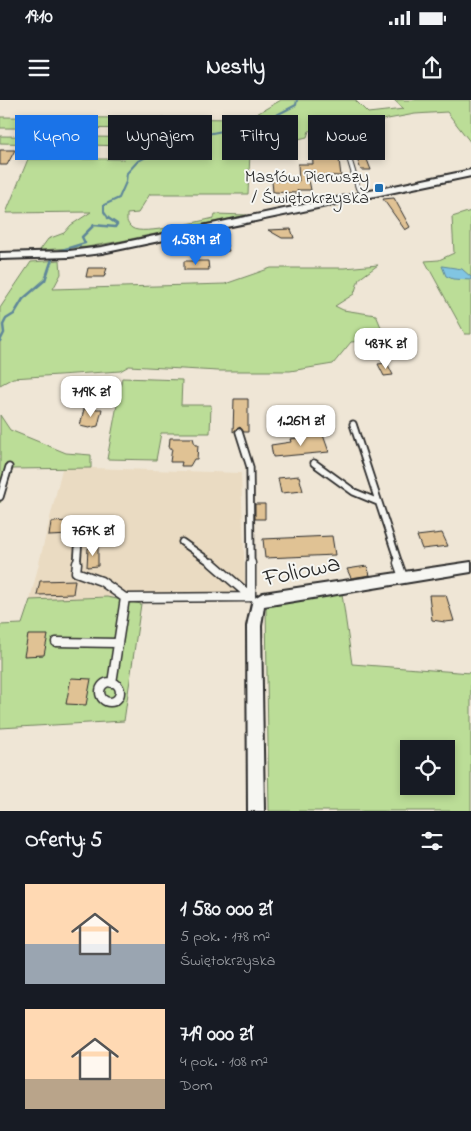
<!DOCTYPE html>
<html lang="pl">
<head>
<meta charset="utf-8">
<style>
	body { margin:0; font-family:"Indie Flower",sans-serif; background:#242831; color:#f1f3f6; height:100vh; display:flex; flex-direction:column; font-size:19px; white-space:nowrap }
	* { box-sizing:border-box; margin:0 }
	p { font-size:16px; color:#9ea1a6 }
	.icon { flex:none; width:28px; height:28px; fill:none; stroke:currentColor; stroke-width:2; stroke-linecap:round; stroke-linejoin:round }
	.map { position:relative; height:711px; overflow:hidden }
	.panel { display:flex; flex-direction:column; background:#171b24; flex:1 }
	.panel>* { flex:none }
	.hud { position:absolute; left:15px; top:15px; width:441px; height:45px; display:flex; gap:10px }
	.controls { position:absolute; left:400px; top:640px; display:grid; gap:10px }
	.controls a { display:grid; place-items:center; width:55px; height:55px; border-radius:0px; background:#171b24; box-shadow:0 2px 8px #0003; font-size:25px }
	.price { position:absolute; translate:-50% -42px; padding:0 11px; border-radius:10px; background:#fff; color:#222; font-size:16px; line-height:32px; filter:drop-shadow(0 1px 2px #0008) }
	.price::after { content:''; position:absolute; left:50%; top:30px; width:15px; height:11px; margin-left:-8px; background:inherit; clip-path:polygon(0 0,100% 0,50% 100%) }
	.price.active { background:#1a73e8; color:#fff }
	ul { padding:0; list-style:none }
	li { display:flex; align-items:center; gap:15px; height:125px; padding:0 25px }
	li span { display:grid; place-items:center; flex:none; width:140px; height:100px; border-radius:0px; color:#555 }
	li>.icon { margin-inline-start:auto }
	span .icon { width:60px; height:60px; fill:#fffc; stroke-width:1 }
	li b { font-size:21px }
	h2 { display:flex; justify-content:space-between; align-items:center; height:60px; padding:0 25px; font-size:21px }
	.pill { padding:0 18px; border-radius:0px; background:#171b24; box-shadow:0 2px 8px #0003; font-size:18px; line-height:45px }
	.pill.active { background:#1a73e8; color:#fff }
	.status { display:flex; justify-content:space-between; align-items:center; height:35px; padding:0 25px; background:#171b24; direction:ltr }
	.status svg { height:14px; fill:currentColor }
	header { display:flex; justify-content:space-between; align-items:center; height:65px; padding:0 25px; background:#171b24; font-size:22px; font-weight:800 }
	.map>svg:first-child { display:block }
	.built { fill:#eadbc2 }
	.green { fill:#bbdd97; stroke:#738461; fill-rule:evenodd }
	.water { fill:#81c5e2; stroke:#5f8799 }
	.lines { fill:none; stroke-linecap:round; stroke-linejoin:round }
	.stream-far1 { stroke:#5f8799; stroke-width:2 }
	.stream { stroke:#5f8799; stroke-width:2.5 }
	.building { fill:#e0c294; stroke:#2b2b2b }
	.service-far2-casing { stroke:#2b2b2b; stroke-width:6 }
	.service-far1-casing { stroke:#2b2b2b; stroke-width:9 }
	.service-casing { stroke:#2b2b2b; stroke-width:11 }
	.minor-casing { stroke:#2b2b2b; stroke-width:4 }
	.tertiary-casing { stroke:#2b2b2b; stroke-width:4 }
	.service-far2 { stroke:#f6f6f2; stroke-width:4 }
	.service-far1 { stroke:#f6f6f2; stroke-width:5.5 }
	.service { stroke:#f6f6f2; stroke-width:8 }
	.minor { fill:#f6f6f2; fill-rule:evenodd }
	.tertiary { fill:#f6f6f2; fill-rule:evenodd }
	.poi-dot { fill:#1f6fb2; stroke:#f6f6f2; stroke-width:2 }
	.labels { text-anchor:middle; dominant-baseline:central; stroke-width:4; stroke-linejoin:round; paint-order:stroke }
	.far-poi-label { font-size:18px; fill:#2b2b2b; stroke:#f6f6f2; text-anchor:end }
	.near-street-label { font-size:25px; fill:#2b2b2b; stroke:#f6f6f2 }
</style>
</head>
<body>
<div class="status"><b>19:10</b><svg viewBox="0 0 49 12"><path d="M0 12V9h3v3zM5 12V6h3v6zM10 12V3h3v9zM15 12V0h3v12zM26 1h20v11H26zM47 4h2v5h-2z"/></svg></div>
<header><svg class="icon" aria-label="menu" viewBox="0 0 24 24"><path d="M4 6h16M4 12h16M4 18h16"/></svg>Nestly<svg class="icon" aria-label="share" viewBox="0 0 24 24"><path d="M12 15V3M7 8l5-5 5 5M5 13v7h14v-7"/></svg></header>
<div class="map">
<svg width="471" height="711" viewBox="0 0 471 711">
	<rect width="100%" height="100%" fill="#efe6d6"/>
	<filter id="ink" filterUnits="userSpaceOnUse"><feTurbulence type="fractalNoise" baseFrequency=".02" numOctaves="2"/><feDisplacementMap in="SourceGraphic" scale="10" xChannelSelector="R" yChannelSelector="G"/><feConvolveMatrix kernelMatrix="1 2 1 2 8 2 1 2 1" color-interpolation-filters="sRGB"/></filter>
	<g filter="url(#ink)">
		<path class="built" d="M 91,368 L 241,373 L 245,482 L 240,493 L 128,494 L 107,497 L 30,500 L 62,369 Z"/>
		<path class="green" d="M 281,0 L 355,0 L 368,13 L 404,9 L 394,0 L 471,0 L 471,43 L 447,12 L 415,14 L 366,23 L 362,26 L 309,31 L 307,37 L 294,40 L 293,24 L 251,33 L 248,94 L 150,94 L 138,113 L 127,114 L 127,121 C 128,123 129,126 132,128 C 143,136 200,121 214,118 L 215,114 L 247,115 L 121,141 L 87,147 L 40,150 L 48,139 L 64,133 L 71,125 L 91,112 L 6,113 L 28,59 L 124,59 L 130,46 L 0,43 L 0,36 L 176,38 L 201,29 L 0,28 L 0,17 L 248,19 Z
			M 471,111 L 471,234 L 465,234 L 425,161 L 439,160 L 454,153 L 452,117 Z
			M 60,160 L 61,174 L 53,189 L 225,184 L 271,168 L 344,168 L 378,165 L 359,179 L 354,194 L 335,206 L 343,210 L 376,215 L 386,239 L 351,242 L 333,264 L 290,271 L 218,271 L 129,266 L 120,271 L 13,278 L 0,285 L 0,208 L 31,162 Z
			M 122,278 L 182,280 L 181,305 L 211,305 L 210,333 L 161,333 L 156,360 L 107,359 Z
			M 0,315 L 10,330 L 66,353 L 91,355 L 91,368 L 13,369 L 0,403 Z
			M 342,494 L 352,564 L 471,573 L 471,711 L 269,711 L 266,506 L 271,502 ZM 409,649 L 446,649 L 446,686 L 409,686 Z
			M 107,497 L 141,504 L 124,621 L 0,628 L 0,525 L 22,524 L 30,500 Z"/>
		<path class="water" d="M 442,166 L 462,169 L 471,177 L 471,180 L 453,179 L 446,176 Z"/>
		<g class="lines">
			<path class="stream-far1" d="M 109,119 L 104,112 L 104,105 L 119,98 L 126,82 L 127,73 L 138,61 L 154,53 L 171,49 L 180,41 L 202,38 L 207,34 L 238,28 L 252,29 L 266,24 L 267,20 L 296,5 L 297,0"/>
			<path class="stream" d="M 0,241 L 4,233 L 3,225 L 6,219 L 14,214 L 23,199 L 45,180 L 52,159 L 59,151 L 85,143 L 82,137 L 94,125 L 115,127 L 117,124 L 108,118"/>
		</g>
		<path class="building" d="M 345,26 L 354,26 L 371,70 L 361,70 Z
			M 311,34 L 336,35 L 341,76 L 308,75 L 311,90 L 297,90 L 298,93 L 273,92 L 272,81 L 299,81 L 298,64 L 313,64 Z
			M 0,50 L 15,50 L 7,65 L 0,65 Z
			M 394,98 L 410,127 L 405,130 L 383,99 Z
			M 291,129 L 294,138 L 282,138 L 268,130 Z
			M 226,143 L 229,151 L 216,153 L 213,144 Z
			M 184,161 L 208,161 L 209,170 L 184,170 Z
			M 88,168 L 107,168 L 104,177 L 86,177 Z
			M 387,263 L 393,275 L 384,276 L 378,264 Z
			M 234,299 L 248,299 L 248,332 L 244,332 L 240,327 L 233,332 Z
			M 84,309 L 102,309 L 98,326 L 89,328 L 80,326 Z
			M 323,335 L 329,352 L 273,357 L 271,345 L 291,342 L 290,339 Z
			M 170,338 L 193,338 L 195,345 L 198,345 L 197,359 L 194,359 L 190,366 L 181,366 L 182,362 L 170,362 L 172,348 L 169,348 Z
			M 299,376 L 303,391 L 281,393 L 278,378 Z
			M 255,404 L 265,404 L 265,419 L 255,419 Z
			M 72,421 L 71,426 L 93,425 L 92,434 L 49,436 L 51,422 Z
			M 442,433 L 448,446 L 422,449 L 417,436 Z
			M 332,436 L 335,455 L 265,458 L 263,439 Z
			M 98,447 L 98,466 L 87,467 L 88,448 Z
			M 367,466 L 370,475 L 351,478 L 347,469 Z
			M 75,480 L 73,494 L 37,495 L 40,481 Z
			M 429,495 L 446,495 L 454,521 L 445,522 L 432,520 Z
			M 28,535 L 48,535 L 44,555 L 24,556 Z
			M 71,578 L 91,579 L 86,605 L 66,604 Z"/>
		<g class="lines">
			<g class="service-far2-casing">
				<path id="service-far2" d="M 343,38 L 358,88 L 366,95"/>
			</g>
			<g class="service-far1-casing">
				<path id="service-far1" d="M 353,324 L 399,464
					M 239,332 L 250,367 L 251,464
					M 314,363 L 354,392 L 378,402
					M 0,397 L 9,367
					M 182,442 L 213,464
					M 77,464 L 79,438"/>
			</g>
			<g class="service-casing">
				<path id="service" d="M 77,463 L 76,472 L 101,481 L 125,498 L 251,497 L 251,463
					M 212,463 L 251,497
					M 398,463 L 403,477
					M 56,542 L 117,543
					M100 592a10 10 0 1 1 20 0a10 10 0 1 1-20 0Z
					M 112,583 L 125,498"/>
			</g>
			<g class="minor-casing">
				<path id="minor" d="M 471,462 L 471,472 L 264,506 L 261,526 L 264,711 L 248,711 L 247,526 L 253,499 L 263,493 Z"/>
			</g>
			<g class="tertiary-casing">
				<path id="tertiary" d="M 471,70 L 471,76 L 102,153 L 69,157 L 0,159 L 0,153 L 69,151 L 102,147 Z"/>
			</g>
			<use href="#service-far2" class="service-far2"/>
			<use href="#service-far1" class="service-far1"/>
			<use href="#service" class="service"/>
			<use href="#minor" class="minor"/>
			<use href="#tertiary" class="tertiary"/>
		</g>
	</g>
	<rect class="poi-dot" x="374" y="83" width="10" height="10" rx="2.5"/>
	<g class="labels">
		<g class="far-poi-label">
			<text x="369" y="78">Masłów Pierwszy<tspan x="369" dy="21">/ Świętokrzyska</tspan></text>
		</g>
		<g class="near-street-label">
			<text transform="translate(302 472) rotate(-12)">Foliowa</text>
		</g>
	</g>
</svg>
<div class="controls">
<a><svg class="icon" aria-label="locate" viewBox="0 0 24 24"><circle cx="12" cy="12" r="6"/><path d="M12 2v4M12 18v4M2 12h4M18 12h4"/></svg></a>
</div>
<b class="price active" style="left:196px;top:166px">1.58M zł</b>
<b class="price" style="left:386px;top:270px">487K zł</b>
<b class="price" style="left:91px;top:318px">719K zł</b>
<b class="price" style="left:301px;top:347px">1.26M zł</b>
<b class="price" style="left:93px;top:457px">767K zł</b>
<div class="hud">
<a class="pill active">Kupno</a>
<a class="pill">Wynajem</a>
<a class="pill">Filtry</a>
<a class="pill">Nowe</a>
</div>
</div>
<section class="panel">
<h2>Oferty: 5<svg class="icon" aria-label="filters" viewBox="0 0 24 24"><path d="M4 7h16M4 17h16"/><circle cx="9" cy="7" r="2"/><circle cx="15" cy="17" r="2"/></svg></h2>
<ul>
<li><span style="background:linear-gradient(#ffd9b3 60%,#9aa5b1 0)"><svg class="icon" aria-label="home" viewBox="0 0 24 24"><path d="M3 11l9-7 9 7M6 9v11h12V9"/></svg></span><div><b>1 580 000 zł</b><p>5 pok. · 178 m²</p><p>Świętokrzyska</p></div></li>
<li><span style="background:linear-gradient(#ffd9b3 70%,#b9a48a 0)"><svg class="icon" aria-label="home" viewBox="0 0 24 24"><path d="M3 11l9-7 9 7M6 9v11h12V9"/></svg></span><div><b>719 000 zł</b><p>4 pok. · 108 m²</p><p>Dom</p></div></li>
</ul>
</section>
</body>
</html>
